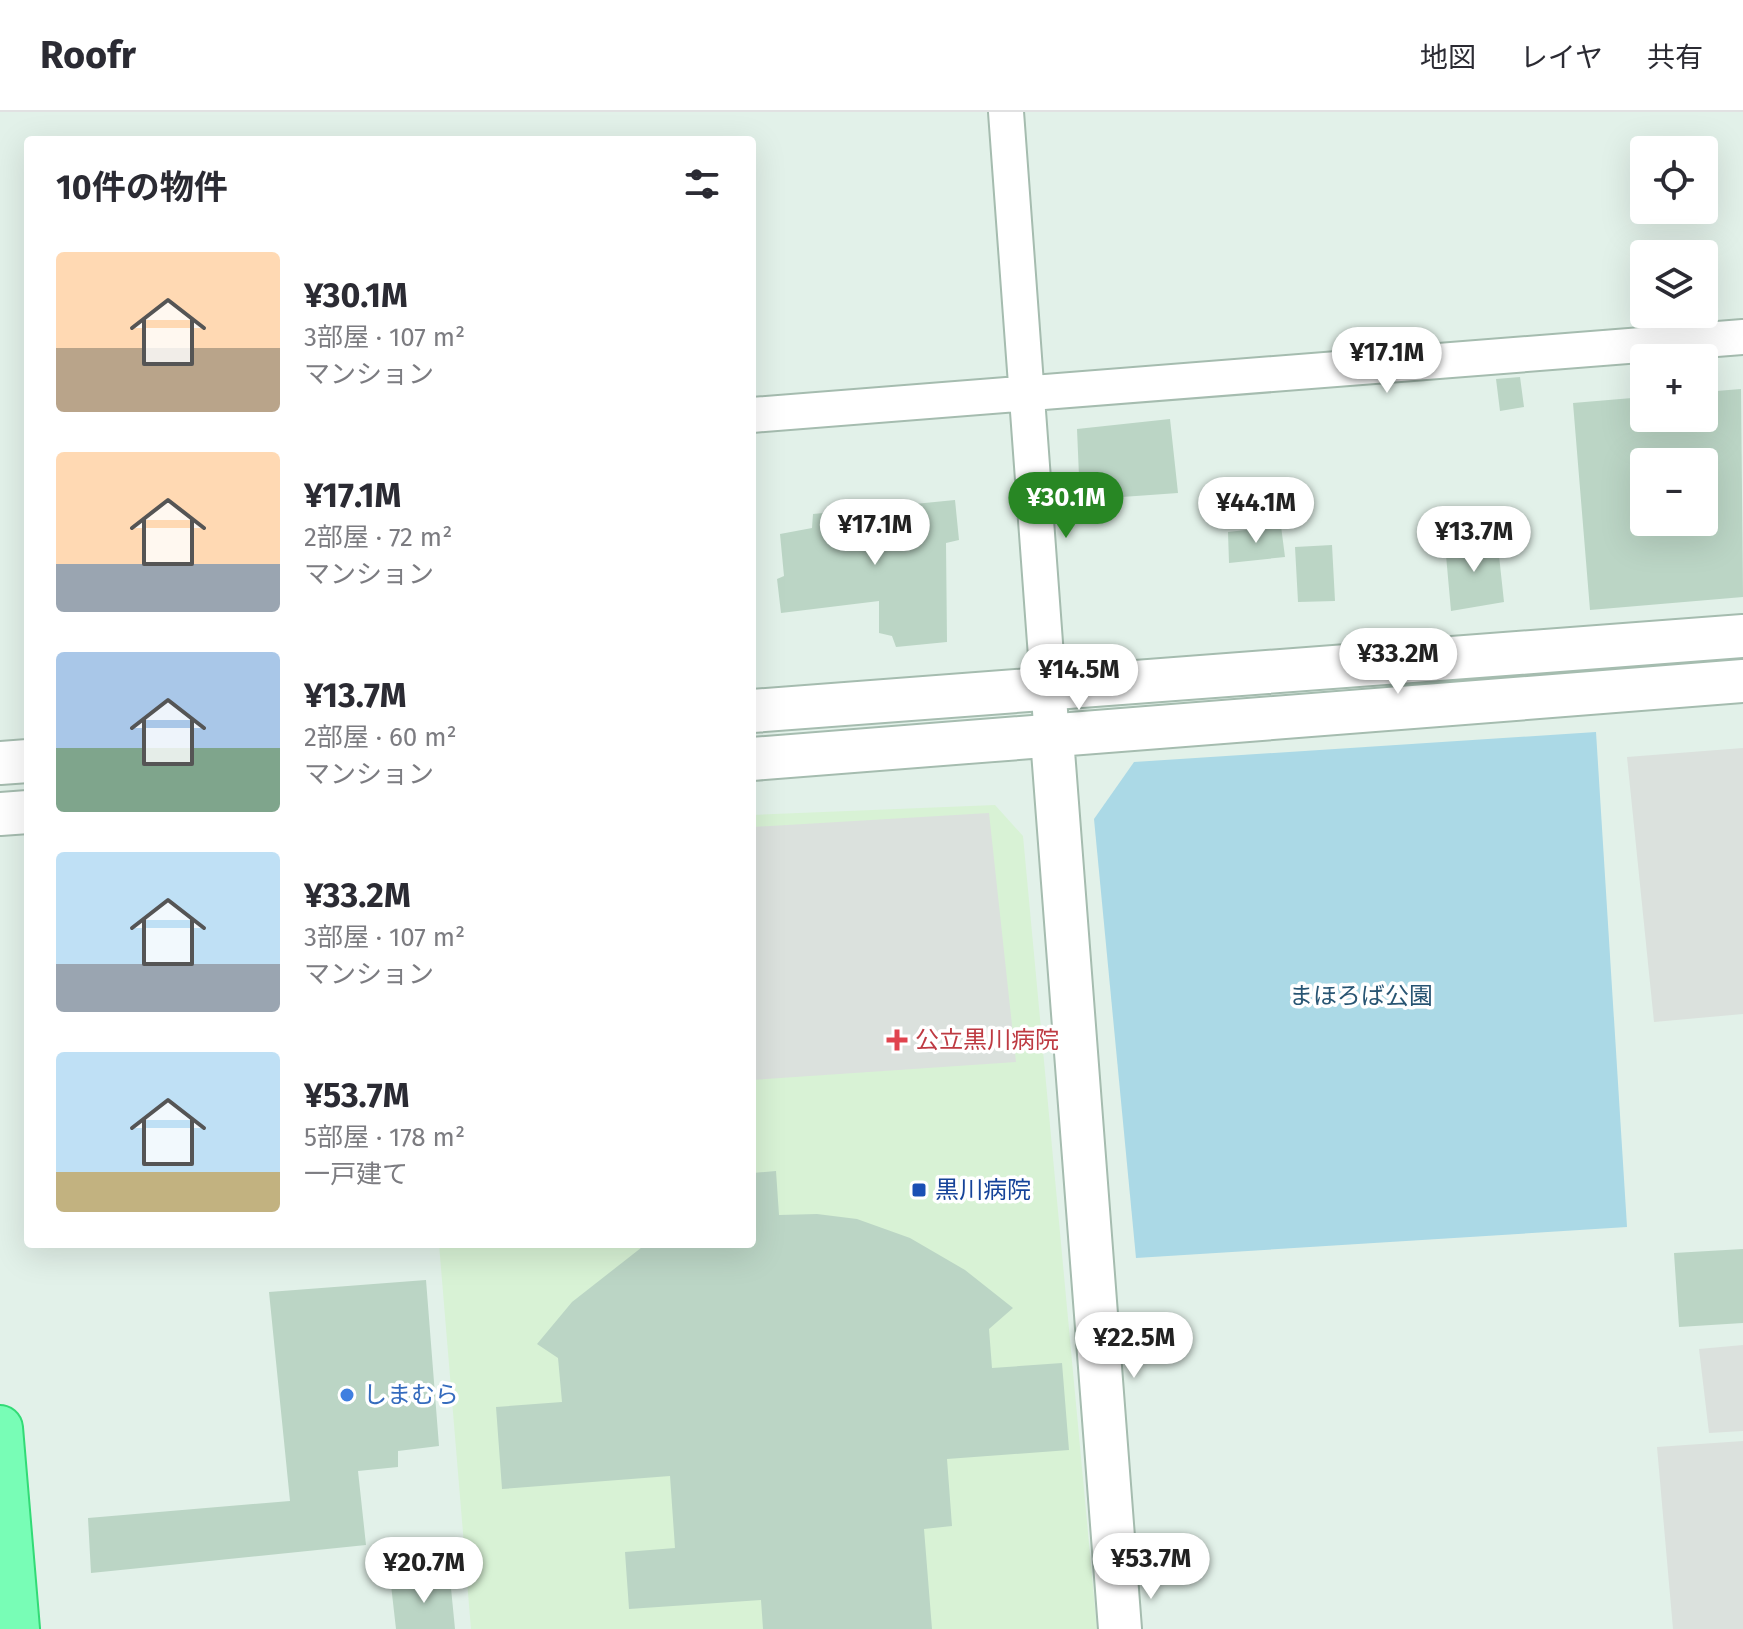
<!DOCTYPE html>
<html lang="ja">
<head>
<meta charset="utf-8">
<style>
	body { margin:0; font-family:"Fira Sans","Noto Sans JP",sans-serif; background:#f2f2f3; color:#2b2b33; height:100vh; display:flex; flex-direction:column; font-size:30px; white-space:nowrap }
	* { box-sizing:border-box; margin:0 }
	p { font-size:26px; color:#7c7c81 }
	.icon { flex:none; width:44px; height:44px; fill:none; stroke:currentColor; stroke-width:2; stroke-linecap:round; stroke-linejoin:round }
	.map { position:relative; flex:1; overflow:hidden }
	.details { position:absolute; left:24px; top:24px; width:732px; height:1112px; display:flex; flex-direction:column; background:#fff; border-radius:8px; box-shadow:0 8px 32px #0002 }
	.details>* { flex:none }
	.controls { position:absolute; left:1630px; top:24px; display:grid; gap:16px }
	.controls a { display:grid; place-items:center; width:88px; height:88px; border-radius:8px; background:#fff; box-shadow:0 8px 32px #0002; font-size:40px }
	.price { position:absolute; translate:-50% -68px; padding:0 18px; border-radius:28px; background:#fff; color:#222; font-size:26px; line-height:52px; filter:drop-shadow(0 2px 4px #0008) }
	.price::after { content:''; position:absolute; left:50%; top:48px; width:24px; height:18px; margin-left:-12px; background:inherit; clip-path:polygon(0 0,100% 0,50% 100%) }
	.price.active { background:#288724; color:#fff }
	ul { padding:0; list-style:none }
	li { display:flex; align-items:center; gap:24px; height:200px; padding:0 32px }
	li span { display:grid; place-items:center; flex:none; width:224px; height:160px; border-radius:8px; color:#555 }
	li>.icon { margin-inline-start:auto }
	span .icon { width:96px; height:96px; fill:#fffc; stroke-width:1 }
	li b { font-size:34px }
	h2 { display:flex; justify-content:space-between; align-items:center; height:96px; padding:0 32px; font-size:34px }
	header { display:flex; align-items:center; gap:48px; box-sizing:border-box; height:112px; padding:0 40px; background:#fff; border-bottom:2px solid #e1e1e2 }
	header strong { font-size:38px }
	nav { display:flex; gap:44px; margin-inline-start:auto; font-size:28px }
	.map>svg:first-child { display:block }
	.medical { fill:#d8f2d5 }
	.green { fill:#abd9e6 }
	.parking { fill:#dbe1dd }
	.building { fill:#bbd5c5; fill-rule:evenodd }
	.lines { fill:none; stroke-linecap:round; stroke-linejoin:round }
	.minor-casing { stroke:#a5bcaf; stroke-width:38 }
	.tertiary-casing { stroke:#a5bcaf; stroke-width:46 }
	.trunk-casing { stroke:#32db76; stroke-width:48 }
	.minor { stroke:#fff; stroke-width:34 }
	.tertiary { stroke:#fff; stroke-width:42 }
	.trunk { stroke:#78fdb6; stroke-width:44 }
	.health-dot { fill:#e0444e; stroke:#fff; stroke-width:3 }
	.transit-dot { fill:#1a4fb4; stroke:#fff; stroke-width:3 }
	.shop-dot { fill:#3f7fe0; stroke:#fff; stroke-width:3 }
	.labels { text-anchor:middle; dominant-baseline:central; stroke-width:7; stroke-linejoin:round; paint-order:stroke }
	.park-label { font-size:24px; fill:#285573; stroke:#fff }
	.health-label { font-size:24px; fill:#be3a42; stroke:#fff; text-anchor:start }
	.transit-label { font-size:24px; fill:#164399; stroke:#fff; text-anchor:start }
	.shop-label { font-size:24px; fill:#366cbe; stroke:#fff; text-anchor:start }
</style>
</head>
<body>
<header>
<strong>Roofr</strong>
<nav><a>地図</a><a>レイヤ</a><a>共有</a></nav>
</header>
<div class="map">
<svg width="1743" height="1517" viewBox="0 0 1743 1517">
	<rect width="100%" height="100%" fill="#e2f1e9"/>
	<path class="medical" d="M 995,693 L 1023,724 L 1097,1517 L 471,1517 L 439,1132 L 752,1132 L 752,703 Z"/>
	<path class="green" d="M 1596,620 L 1627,1115 L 1136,1146 L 1094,707 L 1134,650 Z"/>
	<path class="parking" d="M 1743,636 L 1743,902 L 1654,910 L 1627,645 Z
		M 989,701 L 1016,950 L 752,968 L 752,715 Z
		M 1743,1233 L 1743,1319 L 1709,1321 L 1699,1237 Z
		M 1743,1329 L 1743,1517 L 1673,1517 L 1657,1335 Z"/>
	<path class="building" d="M 1520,265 L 1524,295 L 1500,299 L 1496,267 Z
		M 1741,277 L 1743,485 L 1590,498 L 1573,291 L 1644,285 L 1644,306 L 1704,306 L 1704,280 ZM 1644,350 L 1704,350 L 1704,410 L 1644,410 Z
		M 1170,307 L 1178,381 L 1080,388 L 1077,317 Z
		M 955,388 L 959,428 L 946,431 L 947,530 L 896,535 L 892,524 L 879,521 L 879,489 L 781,501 L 777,467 L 784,464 L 780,422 L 812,416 L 813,402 Z
		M 1281,414 L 1285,445 L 1229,451 L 1228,420 Z
		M 1497,425 L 1504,490 L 1451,499 L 1445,432 Z
		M 1332,433 L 1335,489 L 1298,490 L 1295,435 Z
		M 776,1059 L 779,1103 L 817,1102 L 857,1107 L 910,1126 L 965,1158 L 1013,1196 L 989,1217 L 992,1256 L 1062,1251 L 1069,1338 L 947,1347 L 952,1414 L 924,1417 L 932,1517 L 763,1517 L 761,1488 L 629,1497 L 625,1440 L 675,1436 L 670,1364 L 502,1377 L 496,1295 L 562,1290 L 558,1246 L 537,1232 L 572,1190 L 646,1132 L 752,1132 L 752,1105 L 755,1105 L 752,1061 Z
		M 1743,1137 L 1743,1211 L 1679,1215 L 1674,1141 Z
		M 426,1168 L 439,1334 L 398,1339 L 398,1355 L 358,1359 L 366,1433 L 91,1461 L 88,1406 L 290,1389 L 269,1180 Z
		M 450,1466 L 455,1517 L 396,1517 L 391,1473 Z"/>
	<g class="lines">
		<g class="minor-casing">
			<path id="minor" d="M 1006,0 L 1052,626
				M 752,303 L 1743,225"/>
		</g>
		<g class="tertiary-casing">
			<path id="tertiary" d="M 752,599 L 1743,524
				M 1052,626 L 1120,1517
				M 752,647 L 1743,569
				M 0,651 L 28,649
				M 0,702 L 28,700"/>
		</g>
		<g class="trunk-casing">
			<path id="trunk" d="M 0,1316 L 17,1517"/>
		</g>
		<use href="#minor" class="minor"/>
		<use href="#tertiary" class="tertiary"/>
		<use href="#trunk" class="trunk"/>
	</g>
	<path class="health-dot" d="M893 916h8v8h8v8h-8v8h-8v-8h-8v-8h8z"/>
	<rect class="transit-dot" x="911" y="1070" width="16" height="16" rx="4"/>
	<circle class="shop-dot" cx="347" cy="1283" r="8"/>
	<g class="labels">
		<g class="park-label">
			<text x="1361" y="884">まほろば公園</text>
		</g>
		<g class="health-label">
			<text x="915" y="928">公立黒川病院</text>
		</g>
		<g class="transit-label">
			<text x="935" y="1078">黒川病院</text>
		</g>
		<g class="shop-label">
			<text x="363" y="1283">しまむら</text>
		</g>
	</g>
</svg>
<div class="controls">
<a><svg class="icon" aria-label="locate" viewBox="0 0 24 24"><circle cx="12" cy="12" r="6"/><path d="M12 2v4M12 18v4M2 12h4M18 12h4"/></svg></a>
<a><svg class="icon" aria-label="layers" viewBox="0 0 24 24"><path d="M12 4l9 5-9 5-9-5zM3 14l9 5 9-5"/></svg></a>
<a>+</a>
<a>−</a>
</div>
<b class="price" style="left:1387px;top:283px">¥17.1M</b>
<b class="price active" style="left:1066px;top:428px">¥30.1M</b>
<b class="price" style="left:1256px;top:433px">¥44.1M</b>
<b class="price" style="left:875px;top:455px">¥17.1M</b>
<b class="price" style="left:1474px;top:462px">¥13.7M</b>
<b class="price" style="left:1398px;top:584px">¥33.2M</b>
<b class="price" style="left:1079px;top:600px">¥14.5M</b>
<b class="price" style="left:1134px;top:1268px">¥22.5M</b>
<b class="price" style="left:1151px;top:1489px">¥53.7M</b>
<b class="price" style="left:424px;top:1493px">¥20.7M</b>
<section class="details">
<h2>10件の物件<svg class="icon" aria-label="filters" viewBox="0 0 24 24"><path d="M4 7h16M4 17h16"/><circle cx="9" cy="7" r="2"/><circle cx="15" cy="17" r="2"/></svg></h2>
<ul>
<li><span style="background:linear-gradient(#ffd9b3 60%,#b9a48a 0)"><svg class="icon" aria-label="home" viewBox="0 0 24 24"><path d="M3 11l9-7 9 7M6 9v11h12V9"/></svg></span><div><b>¥30.1M</b><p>3部屋 · 107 m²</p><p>マンション</p></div></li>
<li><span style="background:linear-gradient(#ffd9b3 70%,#9aa5b1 0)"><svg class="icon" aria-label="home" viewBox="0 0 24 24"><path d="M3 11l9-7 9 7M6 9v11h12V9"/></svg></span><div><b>¥17.1M</b><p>2部屋 · 72 m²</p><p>マンション</p></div></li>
<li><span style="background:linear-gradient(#a9c7e8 60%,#7fa58c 0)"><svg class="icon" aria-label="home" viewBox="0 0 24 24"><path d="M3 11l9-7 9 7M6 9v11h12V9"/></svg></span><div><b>¥13.7M</b><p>2部屋 · 60 m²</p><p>マンション</p></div></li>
<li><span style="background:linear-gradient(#bfe0f5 70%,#9aa5b1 0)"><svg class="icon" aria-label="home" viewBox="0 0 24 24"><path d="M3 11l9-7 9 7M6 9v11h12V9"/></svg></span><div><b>¥33.2M</b><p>3部屋 · 107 m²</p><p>マンション</p></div></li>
<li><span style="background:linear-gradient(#bfe0f5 75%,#c2b280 0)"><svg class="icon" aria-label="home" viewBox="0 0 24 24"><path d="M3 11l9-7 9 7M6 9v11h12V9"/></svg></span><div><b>¥53.7M</b><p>5部屋 · 178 m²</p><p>一戸建て</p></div></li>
</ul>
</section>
</div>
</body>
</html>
